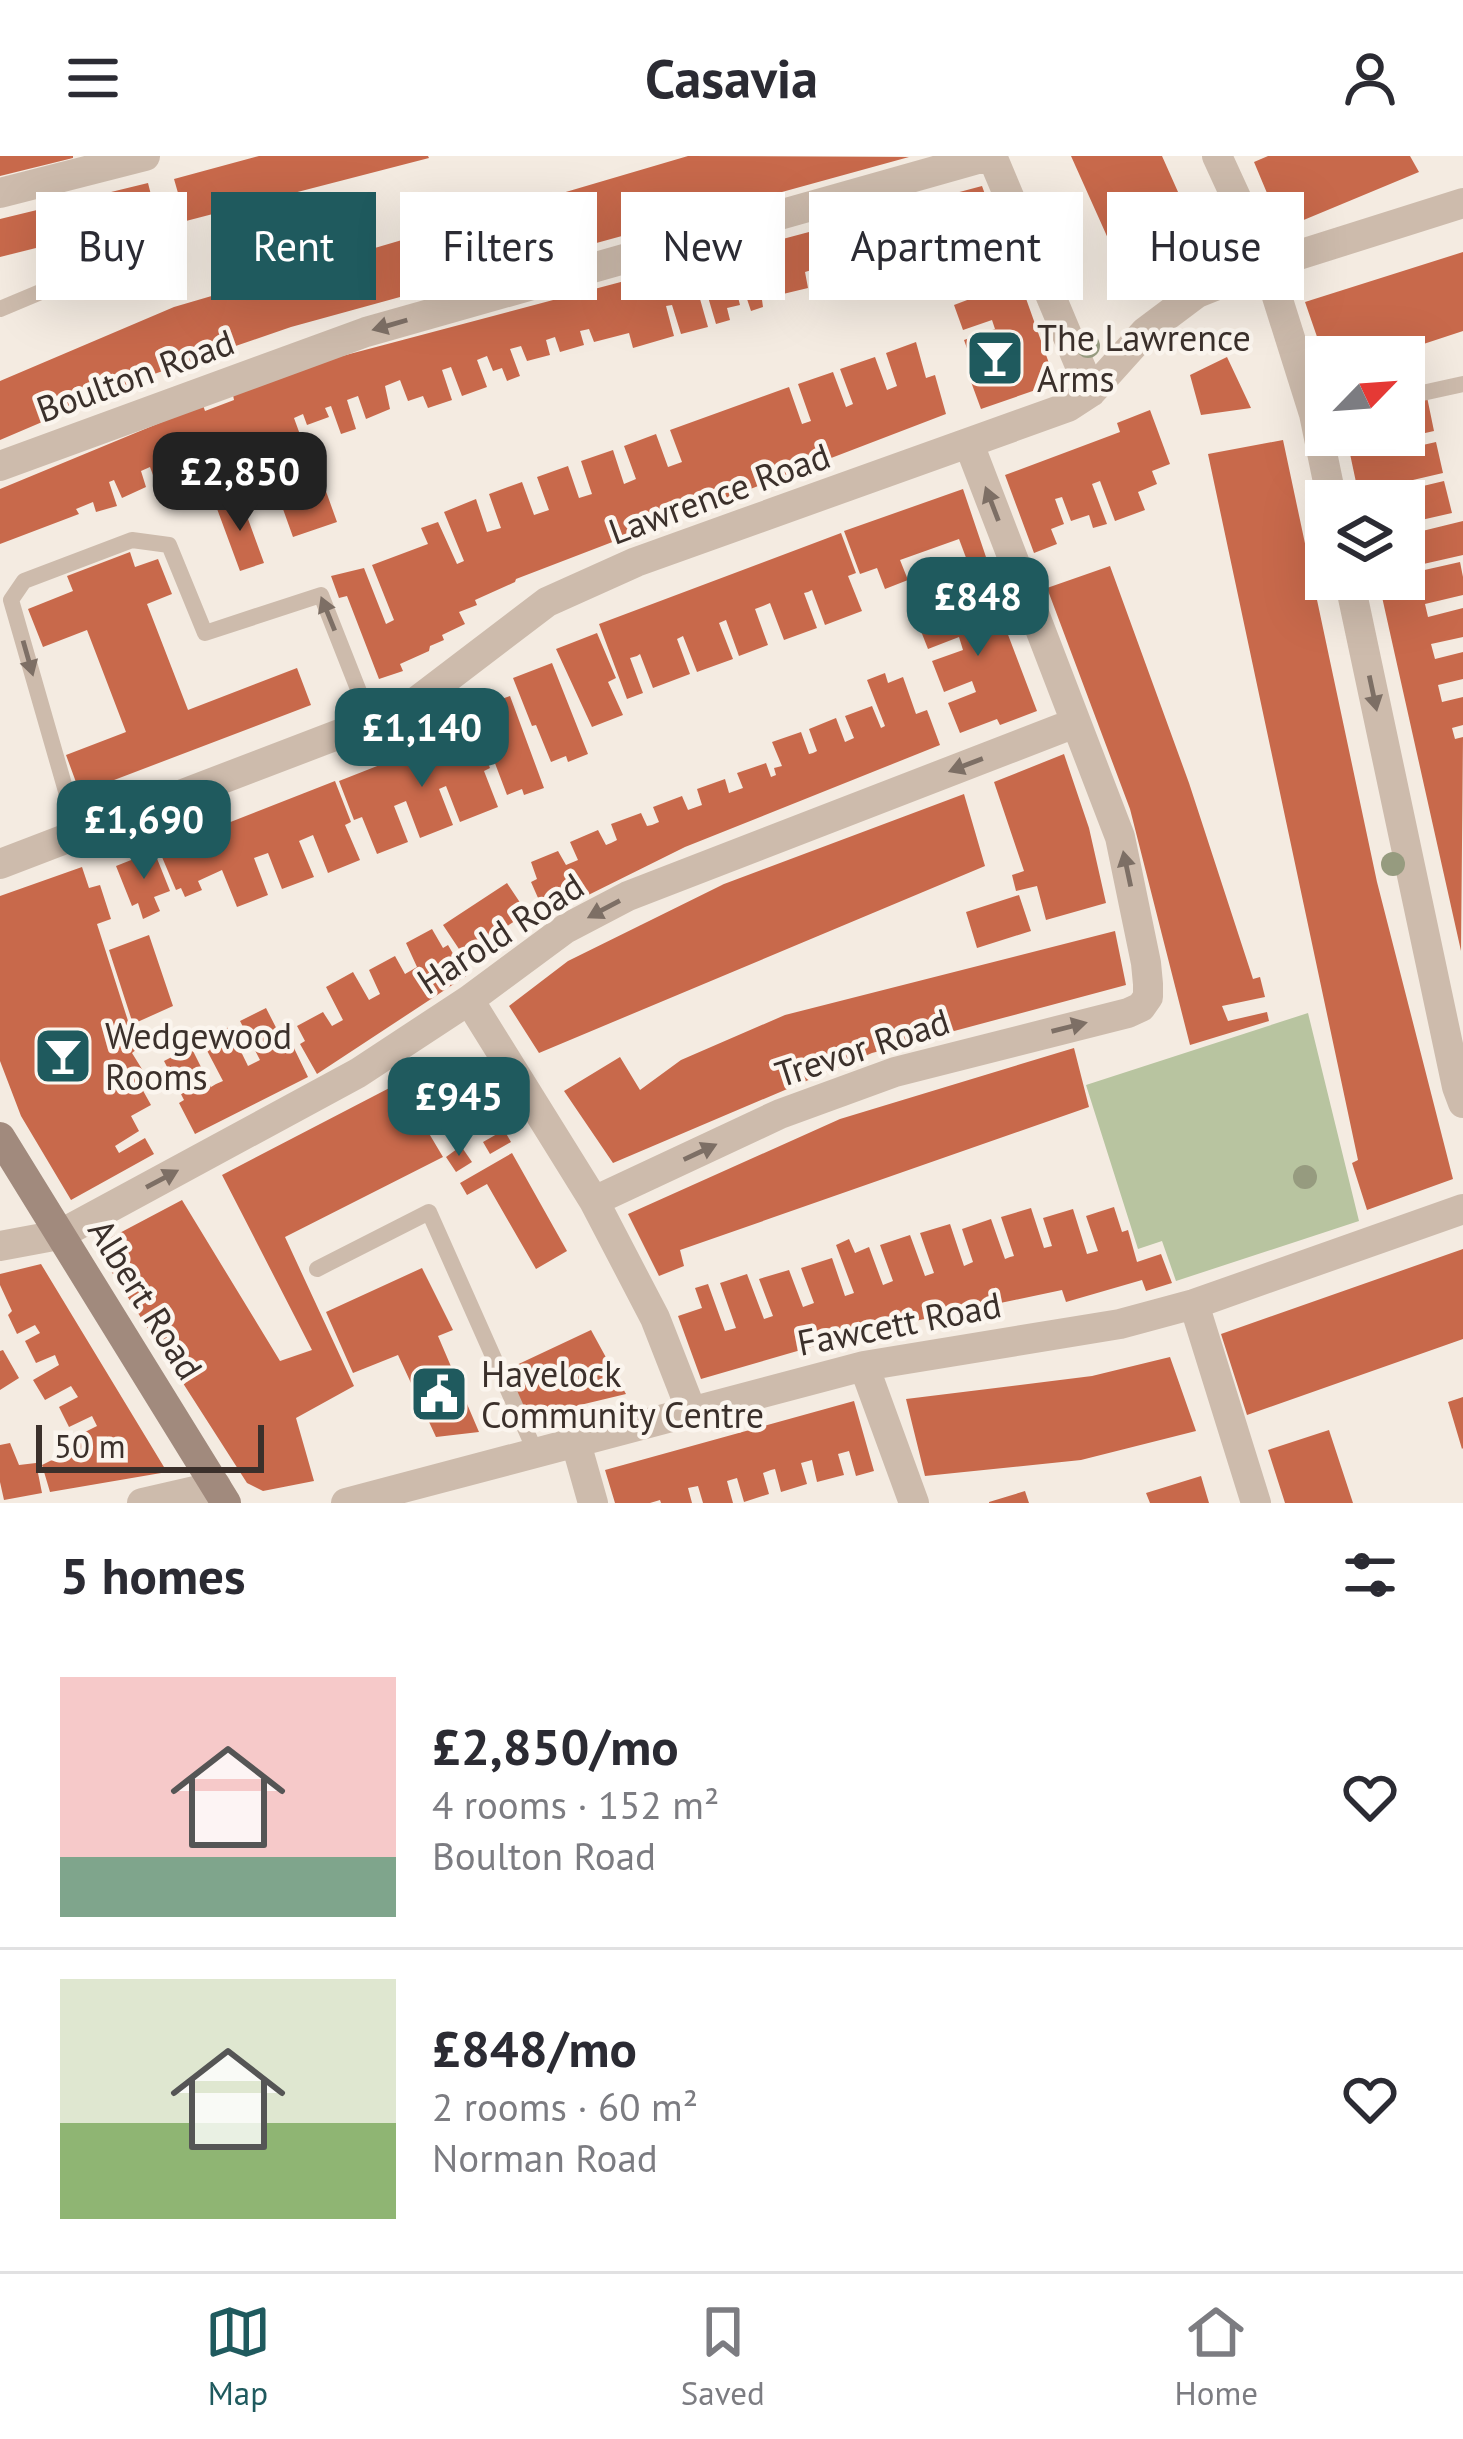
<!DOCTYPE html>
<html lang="en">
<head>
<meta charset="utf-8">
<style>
	body { margin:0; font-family:"PT Sans",sans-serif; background:#f2f2f3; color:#2b2b33; height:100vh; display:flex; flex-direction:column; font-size:45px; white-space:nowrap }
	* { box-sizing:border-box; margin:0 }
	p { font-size:39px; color:#7c7c81 }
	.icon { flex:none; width:66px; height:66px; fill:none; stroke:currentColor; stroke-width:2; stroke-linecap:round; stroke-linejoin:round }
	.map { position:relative; height:1347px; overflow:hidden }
	.side { display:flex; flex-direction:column; background:#fff; flex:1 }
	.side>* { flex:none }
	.guide { position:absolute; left:36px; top:36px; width:1392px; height:108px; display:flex; gap:24px }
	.needle { width:78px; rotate:65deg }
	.controls { position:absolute; left:1305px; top:180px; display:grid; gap:24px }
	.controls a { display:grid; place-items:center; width:120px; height:120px; border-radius:0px; background:#fff; box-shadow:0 12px 48px #0002; font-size:60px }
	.scale { position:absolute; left:36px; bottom:30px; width:228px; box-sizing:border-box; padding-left:12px; border:6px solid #3b302b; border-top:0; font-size:33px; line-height:42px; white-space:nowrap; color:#3b302b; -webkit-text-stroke:9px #fbf5ee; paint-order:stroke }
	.price { position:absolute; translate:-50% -102px; padding:0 27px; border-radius:24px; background:#1f5a5e; color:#fff; font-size:39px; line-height:78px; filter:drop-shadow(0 3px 6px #0008) }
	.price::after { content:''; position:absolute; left:50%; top:72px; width:36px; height:27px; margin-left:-18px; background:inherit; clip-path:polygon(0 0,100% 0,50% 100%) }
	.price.current { background:#222; color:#fff }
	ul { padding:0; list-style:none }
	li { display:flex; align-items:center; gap:36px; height:300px; padding:0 60px }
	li+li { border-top:3px solid #e1e1e2 }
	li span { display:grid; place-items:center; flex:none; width:336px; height:240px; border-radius:0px; color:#555 }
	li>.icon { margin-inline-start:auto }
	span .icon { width:144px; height:144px; fill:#fffc; stroke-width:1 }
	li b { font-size:51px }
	h2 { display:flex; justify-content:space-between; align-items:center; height:144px; padding:0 60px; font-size:51px }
	.chip { padding:0 42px; border-radius:0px; background:#fff; box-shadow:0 12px 48px #0002; font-size:42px; line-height:108px }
	.chip.current { background:#1f5a5e; color:#fff }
	header { display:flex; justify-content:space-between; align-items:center; height:156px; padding:0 60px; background:#fff; font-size:54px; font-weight:600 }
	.tabs { display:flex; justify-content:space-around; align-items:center; height:168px; border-top:3px solid #e1e1e2; background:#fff; font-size:33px; color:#7c7c81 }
	.tabs a { display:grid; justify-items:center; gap:6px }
	.tabs .current { color:#1f5a5e }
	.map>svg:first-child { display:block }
	.green { fill:#b8c4a0 }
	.building { fill:#c8694b }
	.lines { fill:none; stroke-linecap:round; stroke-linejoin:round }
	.lane { stroke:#cdbbac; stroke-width:16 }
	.street { stroke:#cdbbac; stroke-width:30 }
	.secondary { stroke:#a18a7d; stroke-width:30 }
	.tree { fill:#969b7f }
	.oneway { fill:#7d6f65 }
	.labels { text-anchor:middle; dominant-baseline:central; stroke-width:9; stroke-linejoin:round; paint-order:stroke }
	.poi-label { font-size:36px; fill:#3b302b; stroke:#fbf5ee; text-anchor:start }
	.street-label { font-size:36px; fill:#3b302b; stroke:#fbf5ee }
</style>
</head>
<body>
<header><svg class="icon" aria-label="menu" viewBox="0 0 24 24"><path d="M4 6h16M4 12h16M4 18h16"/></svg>Casavia<svg class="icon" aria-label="person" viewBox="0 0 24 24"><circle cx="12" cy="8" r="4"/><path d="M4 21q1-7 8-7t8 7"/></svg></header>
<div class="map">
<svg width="1463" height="1347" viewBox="0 0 1463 1347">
	<rect width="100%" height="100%" fill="#f4ebe1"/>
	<path class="green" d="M 1308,857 L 1359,1065 L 1176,1125 L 1162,1085 L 1138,1093 L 1086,929 Z"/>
	<path class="building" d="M 0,0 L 73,0 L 73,2 L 0,20 Z
		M 259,0 L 428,0 L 429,2 L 186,65 L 174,23 Z
		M 688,0 L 909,1 L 291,171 L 157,217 L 0,284 L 0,225 L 174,151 Z
		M 1071,0 L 1162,0 L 1207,101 L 1132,136 Z
		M 1268,0 L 1410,0 L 1419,16 L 1282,73 L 1254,6 Z
		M 148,27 L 162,82 L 113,94 L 108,74 L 0,101 L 0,63 Z
		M 982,30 L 1010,107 L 992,113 L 985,91 L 975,94 L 974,88 L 960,92 L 961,98 L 956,99 L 957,106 L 931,111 L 929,105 L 920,108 L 922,114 L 895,121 L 891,110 L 883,112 L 886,123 L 821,140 L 815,113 L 805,116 L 808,132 L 783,138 L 778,123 L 770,126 L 774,140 L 762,144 L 763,151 L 751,155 L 743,131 L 736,133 L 740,149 L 727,152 L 730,164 L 716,168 L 708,141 L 700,143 L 708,171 L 681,178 L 672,149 L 666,150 L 674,180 L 633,192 L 629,177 L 594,186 L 589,173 L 580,175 L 584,189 L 560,196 L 555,181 L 546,184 L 550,199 L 527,205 L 521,190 L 510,193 L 520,220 L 507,225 L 502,212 L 493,215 L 487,200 L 477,204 L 487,231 L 462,240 L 451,211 L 442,214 L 452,244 L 428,252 L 423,240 L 408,245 L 400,224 L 385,230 L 390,253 L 366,263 L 358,240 L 347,244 L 356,273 L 341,278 L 331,250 L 325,252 L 329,261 L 307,269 L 303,258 L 294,262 L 302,284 L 288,289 L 285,282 L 255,293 L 256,298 L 224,311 L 217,294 L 180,310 L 186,328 L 160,338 L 150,311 L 141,315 L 146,331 L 122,342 L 114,324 L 109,326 L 117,350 L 96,356 L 93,346 L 76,353 L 79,358 L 0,388 L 0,333 L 203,249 L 205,255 L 234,244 L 233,239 L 312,208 Z
		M 1463,96 L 1463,175 L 1384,201 L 1324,201 L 1305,146 Z
		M 1018,120 L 1056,227 L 981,253 L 967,215 L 974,212 L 964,184 L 995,173 L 992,164 L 963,174 L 954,149 L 983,138 L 981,133 Z
		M 916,186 L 926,222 L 935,219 L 946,258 L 516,423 L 515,426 L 475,444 L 477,449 L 459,456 L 465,468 L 442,479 L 444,484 L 430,490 L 429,495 L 400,508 L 403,515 L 379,523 L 347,440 L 339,442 L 331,420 L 364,412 L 386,468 L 394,464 L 372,409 L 428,388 L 421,372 L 438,366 L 457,408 L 464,405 L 444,356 L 476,343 L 487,376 L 501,372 L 489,338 L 522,326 L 534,359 L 549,354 L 537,321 L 568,310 L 579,342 L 592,338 L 581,305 L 613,294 L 624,328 L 636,323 L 624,290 L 656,278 L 668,311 L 682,306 L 670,274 L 789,231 L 802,268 L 811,265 L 798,228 L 833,216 L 846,251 L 853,248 L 840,213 L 875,201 L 887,234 L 897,230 L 886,197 Z
		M 1227,201 L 1251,252 L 1201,259 L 1190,219 Z
		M 1427,241 L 1434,275 L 1390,285 L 1392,296 L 1436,286 L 1443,317 L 1400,327 L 1402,335 L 1444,325 L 1452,357 L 1408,367 L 1410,378 L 1463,365 L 1463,399 L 1419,409 L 1420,415 L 1460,406 L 1463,421 L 1463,439 L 1425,448 L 1428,461 L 1463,452 L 1463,481 L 1431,488 L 1435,503 L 1463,496 L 1463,523 L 1438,529 L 1442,546 L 1463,541 L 1463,569 L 1452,572 L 1455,583 L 1463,581 L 1461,795 L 1378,423 L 1404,423 L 1404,345 L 1360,345 L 1346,279 L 1404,279 L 1404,246 Z
		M 1150,254 L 1170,308 L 1152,315 L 1157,328 L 1138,336 L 1145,354 L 1115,365 L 1100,325 L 1092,328 L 1107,368 L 1093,372 L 1089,359 L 1071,365 L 1062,341 L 1055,343 L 1064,368 L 1051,373 L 1057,388 L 1034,397 L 1005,319 L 1120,276 L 1117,267 Z
		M 1283,284 L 1377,726 L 1453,1023 L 1367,1054 L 1352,1007 L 1358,1004 L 1208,298 Z
		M 318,313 L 337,366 L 293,381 L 274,328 Z
		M 963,333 L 986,401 L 968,407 L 959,383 L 900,404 L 908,424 L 885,433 L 877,412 L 860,418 L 844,375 Z
		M 240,341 L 264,407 L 240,415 L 216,350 Z
		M 841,377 L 856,417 L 848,420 L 862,455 L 825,469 L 812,434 L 808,436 L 804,437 L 817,472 L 784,484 L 770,447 L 763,450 L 755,453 L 768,489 L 739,500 L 726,464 L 719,467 L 733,503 L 697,516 L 683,480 L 677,483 L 690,518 L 653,532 L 640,498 L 637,500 L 630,502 L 643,537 L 627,543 L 599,468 Z
		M 130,396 L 135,411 L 158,403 L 172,438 L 147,448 L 188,554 L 297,512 L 311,549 L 80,637 L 66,599 L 126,576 L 87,474 L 43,491 L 28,453 L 73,435 L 67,420 Z
		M 1110,410 L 1189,627 L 1253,823 L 1260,821 L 1265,841 L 1222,850 L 1228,865 L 1267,856 L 1269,865 L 1190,889 L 1130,653 L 1047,432 Z
		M 988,426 L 1037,555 L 1000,569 L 997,563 L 960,577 L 948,547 L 976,536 L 972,525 L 944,536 L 932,505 L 963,494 L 959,481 L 928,493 L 917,465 L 936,457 L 932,448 Z
		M 597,477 L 616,522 L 608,526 L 623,559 L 592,571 L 556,493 Z
		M 552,507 L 588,598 L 568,606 L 566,600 L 551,606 L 536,569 L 532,570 L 513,522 Z
		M 885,517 L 888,527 L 903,521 L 916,558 L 927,554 L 940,589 L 685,691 L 546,760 L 531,726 L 537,723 L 531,706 L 558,695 L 566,709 L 578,704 L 570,686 L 598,674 L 606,689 L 611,687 L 617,684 L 611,668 L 641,657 L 647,670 L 652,669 L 659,666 L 653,651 L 682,640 L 688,654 L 702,649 L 697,633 L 725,623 L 729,637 L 743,632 L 737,617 L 766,607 L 771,621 L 776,619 L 774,612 L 782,610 L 772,586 L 801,576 L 809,598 L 813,597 L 817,595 L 809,573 L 836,562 L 845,586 L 854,582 L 845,560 L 872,550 L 881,572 L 885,570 L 867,524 Z
		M 510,540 L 544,632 L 524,639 L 522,633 L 507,639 L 493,602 L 489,603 L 471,554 Z
		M 474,572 L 490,612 L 484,615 L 498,651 L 460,666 L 446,630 L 439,633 L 453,669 L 420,682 L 406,645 L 394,650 L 408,686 L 377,698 L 362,661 L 354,664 L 339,625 Z
		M 1064,598 L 1089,672 L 1106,747 L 1046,764 L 1037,730 L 1016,735 L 1012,719 L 1024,715 L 994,626 Z
		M 335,625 L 351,666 L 345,669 L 360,704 L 328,717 L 313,679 L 299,685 L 314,721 L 282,733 L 268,697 L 254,702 L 268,739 L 237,751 L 222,714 L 198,725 L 202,734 L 185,741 L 181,732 L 176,734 L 159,694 Z
		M 964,638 L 985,710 L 539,897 L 509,850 L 568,805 L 724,728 Z
		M 154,695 L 170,735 L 154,741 L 160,755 L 143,763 L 138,747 L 132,750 L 116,710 Z
		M 82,711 L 89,732 L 100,729 L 111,763 L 97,768 L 137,893 L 132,897 L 150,926 L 141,931 L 151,949 L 131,960 L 139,975 L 115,990 L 119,997 L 145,982 L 154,998 L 71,1044 L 21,960 L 0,905 L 0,740 Z
		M 507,727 L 527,757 L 463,799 L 443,769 Z
		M 1019,739 L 1031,775 L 977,792 L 966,756 Z
		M 432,773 L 443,792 L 448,789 L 466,820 L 317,918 L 300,888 L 305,885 L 297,870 L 323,856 L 332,870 L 343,864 L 326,831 L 353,816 L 369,844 L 380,838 L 369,814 L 395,800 L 405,818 L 417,811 L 406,787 Z
		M 1115,775 L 1126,829 L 872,897 L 613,1007 L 564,935 L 620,901 L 640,934 L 681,904 L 785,859 Z
		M 149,779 L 173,850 L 133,868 L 109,794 Z
		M 266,852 L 286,891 L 292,888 L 308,921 L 195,978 L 179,947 L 184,944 L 164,905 L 191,891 L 211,931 L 216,928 L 223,925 L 202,885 L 229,871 L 248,910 L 260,904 L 240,865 Z
		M 1074,892 L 1089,951 L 680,1094 L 684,1110 L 659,1120 L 628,1058 L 840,963 Z
		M 463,908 L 491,948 L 447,978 L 420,938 Z
		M 399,927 L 443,1001 L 285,1081 L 354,1230 L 296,1262 L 314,1325 L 263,1335 L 247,1327 L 95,1090 L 182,1044 L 280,1205 L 312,1194 L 222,1019 Z
		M 504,974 L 511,986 L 490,998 L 483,986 Z
		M 461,990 L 472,1006 L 456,1016 L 446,1001 Z
		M 512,997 L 567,1095 L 536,1113 L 487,1028 L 467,1039 L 460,1027 Z
		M 1114,1051 L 1122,1076 L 1128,1074 L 1137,1106 L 1161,1098 L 1172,1127 L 1146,1135 L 1142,1124 L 1066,1146 L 1062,1134 L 863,1176 L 701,1223 L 678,1160 L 702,1152 L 695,1132 L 708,1128 L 725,1175 L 736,1172 L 720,1127 L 747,1118 L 764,1163 L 773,1160 L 759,1123 L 789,1114 L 803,1151 L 814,1147 L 801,1112 L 832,1102 L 845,1140 L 854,1137 L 836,1089 L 849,1083 L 855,1097 L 869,1091 L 883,1129 L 893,1125 L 880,1089 L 910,1079 L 925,1120 L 934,1117 L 920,1077 L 950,1068 L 964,1110 L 973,1106 L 962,1073 L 991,1063 L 1005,1103 L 1010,1101 L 1014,1100 L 1001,1061 L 1031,1052 L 1044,1092 L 1052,1090 L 1043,1062 L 1073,1053 L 1087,1098 L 1098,1095 L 1086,1060 Z
		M 1463,1093 L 1463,1183 L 1247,1259 L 1221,1178 Z
		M 41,1108 L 167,1316 L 50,1336 L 42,1309 L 74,1293 L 69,1284 L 97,1270 L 92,1260 L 69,1271 L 59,1251 L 78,1241 L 71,1230 L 45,1244 L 33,1224 L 59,1209 L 55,1199 L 36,1207 L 25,1185 L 40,1177 L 35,1169 L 17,1178 L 8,1159 L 12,1155 L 0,1129 L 0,1118 Z
		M 422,1112 L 453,1174 L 438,1180 L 479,1276 L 436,1281 L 398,1199 L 353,1217 L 326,1156 Z
		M 591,1174 L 626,1238 L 526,1262 L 504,1215 Z
		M 3,1194 L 19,1222 L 0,1234 L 0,1195 Z
		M 1170,1201 L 1196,1275 L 1081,1304 L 925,1320 L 906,1243 L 1092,1220 Z
		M 1463,1241 L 1463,1292 L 1462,1293 L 1448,1246 Z
		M 854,1245 L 874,1315 L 856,1320 L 849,1295 L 838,1298 L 844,1319 L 817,1326 L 812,1304 L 801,1307 L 807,1328 L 781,1336 L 775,1313 L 771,1314 L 763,1317 L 769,1338 L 744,1346 L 737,1322 L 727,1325 L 733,1347 L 703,1347 L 698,1330 L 688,1332 L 692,1347 L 661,1347 L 660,1344 L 650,1347 L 615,1347 L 605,1314 Z
		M 1329,1274 L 1353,1347 L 1285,1347 L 1268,1294 Z
		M 10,1287 L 19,1309 L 36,1307 L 42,1337 L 4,1344 L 0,1326 L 0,1289 Z
		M 1201,1320 L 1209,1347 L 1150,1347 L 1146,1337 Z
		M 1025,1335 L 1029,1347 L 989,1347 L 989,1346 Z"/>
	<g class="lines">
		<path class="lane" d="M 0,153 L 119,103
			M 1404,241 L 1463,228
			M 78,677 L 11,444 L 24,425 L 132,384 L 169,389 L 205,477 L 321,439 L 371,566
			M 317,1113 L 429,1056 L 536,1297"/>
		<path class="street" d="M 992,0 L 1091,236
			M 1217,0 L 1267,109 L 1314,258 L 1332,345
			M 0,37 L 145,0
			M 0,310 L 366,176 L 988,0
			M 1349,423 L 1457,931 L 1463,947
			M 0,708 L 371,566 L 417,545 L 547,446 L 636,406 L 1068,251 L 1091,236 L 1145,176 L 1197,137 L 1267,109 L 1463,47
			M 469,844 L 594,1045 L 655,1162 L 691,1254
			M 594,1045 L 780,958 L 895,916 L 1128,857 L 1141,851 L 1148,841 L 1148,828 L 1146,807 L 1120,681 L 969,288
			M 0,1090 L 59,1079 L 358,917 L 469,844 L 565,773 L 628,740 L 1075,567
			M 1194,1148 L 1256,1347
			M 864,1210 L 914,1347
			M 576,1287 L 593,1347
			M 142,1347 L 216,1330
			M 346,1347 L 864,1210 L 1120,1168 L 1194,1148 L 1463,1053"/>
		<path class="secondary" d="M 0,981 L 226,1347"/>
	</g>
	<g class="tree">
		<circle cx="1223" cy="88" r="12"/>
		<circle cx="1088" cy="190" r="12"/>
		<circle cx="1393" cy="708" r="12"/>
		<circle cx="1305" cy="1021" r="12"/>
	</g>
	<defs><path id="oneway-solid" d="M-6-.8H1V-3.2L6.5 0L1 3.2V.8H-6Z" transform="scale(3)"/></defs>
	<g class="oneway">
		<use href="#oneway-solid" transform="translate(390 169) rotate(164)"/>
		<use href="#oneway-solid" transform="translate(992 348) rotate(-111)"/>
		<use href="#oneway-solid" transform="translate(328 458) rotate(-112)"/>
		<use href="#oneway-solid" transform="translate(28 502) rotate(74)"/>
		<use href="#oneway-solid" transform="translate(1373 537) rotate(78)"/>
		<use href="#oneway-solid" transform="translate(966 609) rotate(159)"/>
		<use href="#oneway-solid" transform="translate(1127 713) rotate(-102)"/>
		<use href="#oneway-solid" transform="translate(604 753) rotate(152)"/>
		<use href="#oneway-solid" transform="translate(1069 871) rotate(-14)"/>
		<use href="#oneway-solid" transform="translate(700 996) rotate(-25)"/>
		<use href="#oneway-solid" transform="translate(162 1023) rotate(-28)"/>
	</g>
	<defs>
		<g id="bar-square" transform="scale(3)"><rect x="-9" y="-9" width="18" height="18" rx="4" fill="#1f5a5e" stroke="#fbf5ee"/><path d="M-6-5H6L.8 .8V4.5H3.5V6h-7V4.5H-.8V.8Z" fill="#fff"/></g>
		<g id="civic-square" transform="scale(3)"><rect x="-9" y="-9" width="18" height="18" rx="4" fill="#1f5a5e" stroke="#fbf5ee"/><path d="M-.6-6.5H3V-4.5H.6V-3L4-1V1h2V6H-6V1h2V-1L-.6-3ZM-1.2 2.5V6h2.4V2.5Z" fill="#fff"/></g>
	</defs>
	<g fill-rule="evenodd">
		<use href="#bar-square" x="995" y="202"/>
		<use href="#bar-square" x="63" y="900"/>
		<use href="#civic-square" x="439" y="1238"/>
	</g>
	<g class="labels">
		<g class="poi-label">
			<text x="1037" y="181">The Lawrence<tspan x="1037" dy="41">Arms</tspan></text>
			<text x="105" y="879">Wedgewood<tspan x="105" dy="41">Rooms</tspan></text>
			<text x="481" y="1217">Havelock<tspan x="481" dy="41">Community Centre</tspan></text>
		</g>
		<g class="street-label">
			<text transform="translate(135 219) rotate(-20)">Boulton Road</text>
			<text transform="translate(719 337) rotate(-20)">Lawrence Road</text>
			<text transform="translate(500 777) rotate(-33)">Harold Road</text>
			<text transform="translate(862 891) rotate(-18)">Trevor Road</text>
			<text transform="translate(146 1143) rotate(58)">Albert Road</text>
			<text transform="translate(899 1167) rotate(-11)">Fawcett Road</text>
		</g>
	</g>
</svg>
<div class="controls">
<a><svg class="needle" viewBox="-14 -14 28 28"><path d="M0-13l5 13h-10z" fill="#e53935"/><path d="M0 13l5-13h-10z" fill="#7c7c81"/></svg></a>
<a><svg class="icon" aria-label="layers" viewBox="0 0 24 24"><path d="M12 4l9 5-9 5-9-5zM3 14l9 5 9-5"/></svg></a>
</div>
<div class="scale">50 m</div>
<b class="price current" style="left:240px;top:378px">£2,850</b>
<b class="price" style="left:978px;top:503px">£848</b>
<b class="price" style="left:422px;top:634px">£1,140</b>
<b class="price" style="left:144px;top:726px">£1,690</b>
<b class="price" style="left:459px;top:1003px">£945</b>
<div class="guide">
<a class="chip">Buy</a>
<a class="chip current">Rent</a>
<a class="chip">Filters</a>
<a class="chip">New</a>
<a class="chip">Apartment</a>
<a class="chip">House</a>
</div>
</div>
<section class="side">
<h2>5 homes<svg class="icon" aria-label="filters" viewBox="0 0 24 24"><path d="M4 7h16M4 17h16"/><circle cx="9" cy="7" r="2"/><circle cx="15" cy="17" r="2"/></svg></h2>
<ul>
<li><span style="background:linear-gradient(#f6c9c9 75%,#7fa58c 0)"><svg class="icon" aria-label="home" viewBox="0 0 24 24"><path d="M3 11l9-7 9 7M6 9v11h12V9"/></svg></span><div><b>£2,850/mo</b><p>4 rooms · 152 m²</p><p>Boulton Road</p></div><svg class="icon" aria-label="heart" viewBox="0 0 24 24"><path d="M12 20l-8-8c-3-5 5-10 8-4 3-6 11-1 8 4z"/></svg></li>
<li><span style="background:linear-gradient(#dfe7d0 60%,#8fb573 0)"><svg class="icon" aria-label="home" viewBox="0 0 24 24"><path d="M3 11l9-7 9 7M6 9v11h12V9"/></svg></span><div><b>£848/mo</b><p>2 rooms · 60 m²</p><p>Norman Road</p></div><svg class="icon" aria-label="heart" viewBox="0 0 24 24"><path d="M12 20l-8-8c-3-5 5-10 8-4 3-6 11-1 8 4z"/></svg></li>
</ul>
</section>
<nav class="tabs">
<a class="current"><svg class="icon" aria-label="map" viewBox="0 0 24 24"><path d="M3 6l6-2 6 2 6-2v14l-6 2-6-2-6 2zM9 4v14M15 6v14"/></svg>Map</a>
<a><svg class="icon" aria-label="saved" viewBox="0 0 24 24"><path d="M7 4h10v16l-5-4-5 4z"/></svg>Saved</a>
<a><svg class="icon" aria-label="home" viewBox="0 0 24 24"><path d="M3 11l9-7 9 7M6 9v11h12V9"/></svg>Home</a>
</nav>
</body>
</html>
